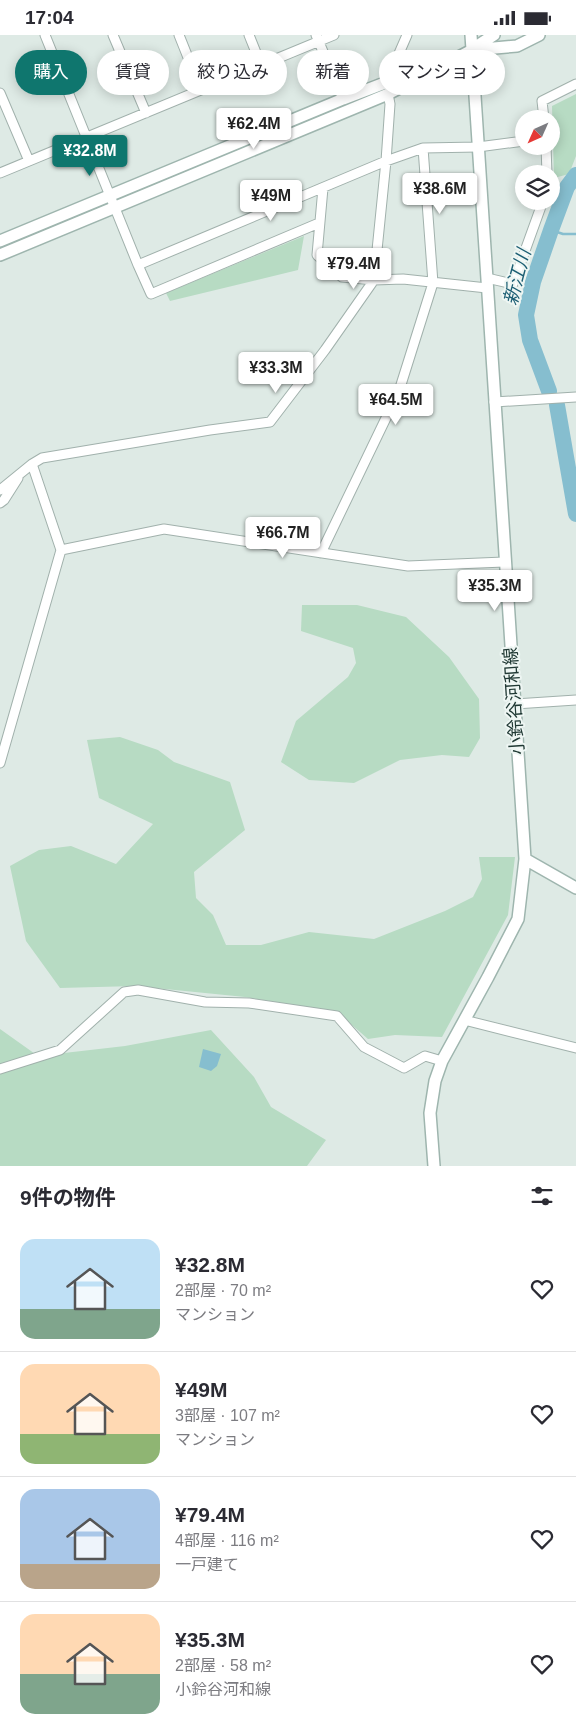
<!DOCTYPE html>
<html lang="ja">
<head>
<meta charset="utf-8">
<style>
	body { margin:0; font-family:Arial,"Noto Sans JP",sans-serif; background:#f2f2f3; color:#2b2b33; height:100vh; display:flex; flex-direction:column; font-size:19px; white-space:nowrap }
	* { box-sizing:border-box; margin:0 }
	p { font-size:16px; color:#7c7c81 }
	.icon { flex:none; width:28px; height:28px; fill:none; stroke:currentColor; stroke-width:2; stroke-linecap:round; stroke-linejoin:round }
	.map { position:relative; height:1131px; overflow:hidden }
	.sheet { display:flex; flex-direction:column; background:#fff; flex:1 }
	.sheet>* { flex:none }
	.guide { position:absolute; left:15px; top:15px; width:546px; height:45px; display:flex; gap:10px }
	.needle { width:32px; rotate:225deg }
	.fabs { position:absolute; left:515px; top:75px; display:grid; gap:10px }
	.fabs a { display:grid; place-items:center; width:45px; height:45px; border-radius:50%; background:#fff; box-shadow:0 2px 12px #0003; font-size:25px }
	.price { position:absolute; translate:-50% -42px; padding:0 11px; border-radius:5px; background:#fff; color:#222; font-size:16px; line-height:32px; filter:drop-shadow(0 1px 2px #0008) }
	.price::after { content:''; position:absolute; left:50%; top:30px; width:15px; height:11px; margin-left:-8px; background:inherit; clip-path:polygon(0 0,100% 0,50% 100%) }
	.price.active { background:#0f766e; color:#fff }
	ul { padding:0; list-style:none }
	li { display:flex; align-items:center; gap:15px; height:125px; padding:0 20px }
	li+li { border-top:1px solid #e1e1e2 }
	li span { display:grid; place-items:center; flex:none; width:140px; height:100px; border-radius:15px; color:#555 }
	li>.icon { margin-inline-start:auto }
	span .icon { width:60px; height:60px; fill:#fffc; stroke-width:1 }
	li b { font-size:21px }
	h2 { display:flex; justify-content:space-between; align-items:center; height:60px; padding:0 20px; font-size:21px }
	.pill { padding:0 18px; border-radius:22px; background:#fff; box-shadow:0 2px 12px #0003; font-size:18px; line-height:45px }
	.pill.active { background:#0f766e; color:#fff }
	.status { display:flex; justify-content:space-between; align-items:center; height:35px; padding:0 25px; background:#fff; direction:ltr }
	.status svg { height:14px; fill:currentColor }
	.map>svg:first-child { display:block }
	.green { fill:#b7dbc3 }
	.water { fill:#86becf }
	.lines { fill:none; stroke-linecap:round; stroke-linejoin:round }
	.stream { stroke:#86becf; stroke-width:2.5 }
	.river { stroke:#86becf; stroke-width:16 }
	.street-casing { stroke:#a1b1ac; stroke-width:11 }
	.secondary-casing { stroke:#9eb5ae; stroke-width:14 }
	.street { stroke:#fff; stroke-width:9 }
	.secondary { stroke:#fff; stroke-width:11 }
	.labels { text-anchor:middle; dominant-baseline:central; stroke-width:4; stroke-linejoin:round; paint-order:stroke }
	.street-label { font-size:18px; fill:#203934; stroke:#eef6f3 }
	.water-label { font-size:19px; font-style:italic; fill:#1c5e73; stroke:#eef6f3 }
</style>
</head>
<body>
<div class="status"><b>17:04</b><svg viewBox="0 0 49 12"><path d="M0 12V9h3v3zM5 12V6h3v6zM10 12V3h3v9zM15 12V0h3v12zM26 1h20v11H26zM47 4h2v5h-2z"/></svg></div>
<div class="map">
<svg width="576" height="1131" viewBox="0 0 576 1131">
	<rect width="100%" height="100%" fill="#deeae5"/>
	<path class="green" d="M 576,59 L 576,121 L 569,139 L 554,143 L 552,71 Z
		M 304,201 L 298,235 L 170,266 L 166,258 Z
		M 302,570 L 357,570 L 406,582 L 449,622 L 479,664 L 480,703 L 469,722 L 442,720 L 400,725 L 354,748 L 309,745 L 281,727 L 296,686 L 348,642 L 356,628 L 353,613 L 301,596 Z
		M 120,702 L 158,715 L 174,727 L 230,747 L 245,795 L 194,837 L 196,863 L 213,880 L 226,910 L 261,910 L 309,897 L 374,904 L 445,876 L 473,862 L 482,844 L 479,822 L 515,822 L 508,880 L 442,1002 L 395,1000 L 368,1004 L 337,977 L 245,962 L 135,951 L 60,953 L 26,906 L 10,831 L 39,815 L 71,811 L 116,829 L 153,789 L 99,763 L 87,705 Z
		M 0,994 L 38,1021 L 125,1011 L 211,995 L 254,1042 L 271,1072 L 326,1105 L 307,1131 L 0,1131 Z"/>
	<path class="water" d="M 203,1014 L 221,1019 L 217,1031 L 211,1036 L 199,1032 Z"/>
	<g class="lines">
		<path class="stream" d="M 551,195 L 563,199 L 576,199"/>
		<path class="river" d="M 549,356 L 530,305 L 526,280 L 533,247 L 551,195 L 567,152 L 576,140
			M 557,370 L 576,479"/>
		<g class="street-casing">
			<path id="street" d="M 45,0 L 138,230 L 386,126 L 423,113 L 478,112 L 524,106
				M 113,0 L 146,78
				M 179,0 L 201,55
				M 249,0 L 261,30
				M 316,0 L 343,64
				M 387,46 L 407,0
				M 0,58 L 29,126
				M 544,84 L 542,66 L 576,49
				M 546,111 L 547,139
				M 0,138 L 334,0
				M 323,153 L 317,220 L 342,242 L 374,245 L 403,244 L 487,253
				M 138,230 L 151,259 L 319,188
				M 487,243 L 513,249 L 543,166
				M 494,367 L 576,362
				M 0,455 L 32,429 L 42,423 L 210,395 L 270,387 L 325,315 L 374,245 L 386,126 L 390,69 L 388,59
				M 0,468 L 4,465 L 18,443
				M 61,515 L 164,494 L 408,531 L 504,527
				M 321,518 L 399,356 L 433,248 L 423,113
				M 515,669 L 576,665
				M 0,728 L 61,515 L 32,429
				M 464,985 L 576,1013
				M 0,1034 L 60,1015 L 124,957 L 138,955 L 205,967 L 249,968 L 337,981 L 364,1012 L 404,1033 L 425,1021 L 442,1026"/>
		</g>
		<g class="secondary-casing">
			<path id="secondary" d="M 474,13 L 494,0
				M 0,206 L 343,64 L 429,31
				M 0,220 L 388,59 L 472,15 L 517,11 L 539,0
				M 525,824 L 576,853
				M 434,1131 L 430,1078 L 435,1046 L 442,1026 L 488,942 L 518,884 L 525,824 L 471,0"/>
		</g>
		<use href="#street" class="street"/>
		<use href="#secondary" class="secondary"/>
	</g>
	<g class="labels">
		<g class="street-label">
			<text transform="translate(514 666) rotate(-94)">小鈴谷河和線</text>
		</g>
		<g class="water-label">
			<text transform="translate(517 242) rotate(-75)">新江川</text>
		</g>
	</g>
</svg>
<div class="fabs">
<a><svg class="needle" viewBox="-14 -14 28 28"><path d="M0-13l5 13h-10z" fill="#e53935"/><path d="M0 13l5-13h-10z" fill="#7c7c81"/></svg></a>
<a><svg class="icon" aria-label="layers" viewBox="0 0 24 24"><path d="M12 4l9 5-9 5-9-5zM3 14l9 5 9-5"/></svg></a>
</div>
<b class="price" style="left:254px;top:115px">¥62.4M</b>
<b class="price active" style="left:90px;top:142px">¥32.8M</b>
<b class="price" style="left:440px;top:180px">¥38.6M</b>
<b class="price" style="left:271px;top:187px">¥49M</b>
<b class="price" style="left:354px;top:255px">¥79.4M</b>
<b class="price" style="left:276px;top:359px">¥33.3M</b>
<b class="price" style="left:396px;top:391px">¥64.5M</b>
<b class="price" style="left:283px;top:524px">¥66.7M</b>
<b class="price" style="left:495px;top:577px">¥35.3M</b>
<div class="guide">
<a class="pill active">購入</a>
<a class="pill">賃貸</a>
<a class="pill">絞り込み</a>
<a class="pill">新着</a>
<a class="pill">マンション</a>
</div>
</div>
<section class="sheet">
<h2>9件の物件<svg class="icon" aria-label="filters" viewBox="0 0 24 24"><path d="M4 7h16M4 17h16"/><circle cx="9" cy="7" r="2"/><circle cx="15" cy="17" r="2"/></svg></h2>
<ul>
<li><span style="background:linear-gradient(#bfe0f5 70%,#7fa58c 0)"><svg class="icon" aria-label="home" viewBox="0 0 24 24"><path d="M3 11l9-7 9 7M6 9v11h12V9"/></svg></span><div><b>¥32.8M</b><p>2部屋 · 70 m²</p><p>マンション</p></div><svg class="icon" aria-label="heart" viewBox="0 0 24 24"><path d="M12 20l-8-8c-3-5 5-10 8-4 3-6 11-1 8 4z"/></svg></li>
<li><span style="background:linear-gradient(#ffd9b3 70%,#8fb573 0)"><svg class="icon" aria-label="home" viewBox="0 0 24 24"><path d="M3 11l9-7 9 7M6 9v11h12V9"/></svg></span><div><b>¥49M</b><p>3部屋 · 107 m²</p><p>マンション</p></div><svg class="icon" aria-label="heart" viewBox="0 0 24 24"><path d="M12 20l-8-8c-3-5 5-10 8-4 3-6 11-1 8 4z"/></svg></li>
<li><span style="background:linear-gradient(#a9c7e8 75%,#b9a48a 0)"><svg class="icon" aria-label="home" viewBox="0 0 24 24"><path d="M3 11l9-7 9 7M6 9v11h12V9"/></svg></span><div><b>¥79.4M</b><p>4部屋 · 116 m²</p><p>一戸建て</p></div><svg class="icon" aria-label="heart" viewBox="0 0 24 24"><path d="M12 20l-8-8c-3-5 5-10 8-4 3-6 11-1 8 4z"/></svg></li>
<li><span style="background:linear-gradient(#ffd9b3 60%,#7fa58c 0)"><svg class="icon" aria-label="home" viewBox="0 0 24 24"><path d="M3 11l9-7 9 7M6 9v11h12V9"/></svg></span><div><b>¥35.3M</b><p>2部屋 · 58 m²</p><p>小鈴谷河和線</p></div><svg class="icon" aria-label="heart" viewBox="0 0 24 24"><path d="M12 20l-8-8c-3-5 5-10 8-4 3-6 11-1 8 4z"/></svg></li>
</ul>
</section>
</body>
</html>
